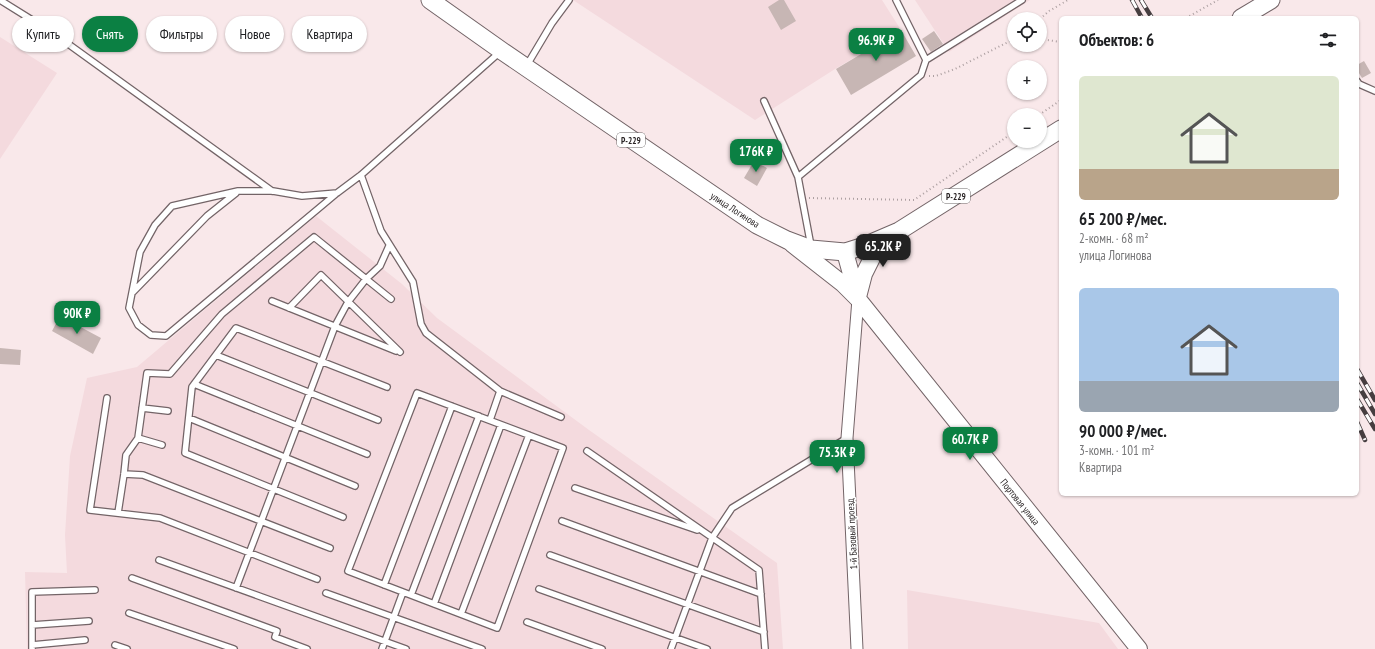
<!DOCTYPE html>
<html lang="ru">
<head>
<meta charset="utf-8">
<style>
	body { margin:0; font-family:"PT Sans Narrow",sans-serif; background:#f2f2f2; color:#202124; height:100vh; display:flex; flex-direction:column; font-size:15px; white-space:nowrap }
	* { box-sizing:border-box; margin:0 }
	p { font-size:13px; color:#757577 }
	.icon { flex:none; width:22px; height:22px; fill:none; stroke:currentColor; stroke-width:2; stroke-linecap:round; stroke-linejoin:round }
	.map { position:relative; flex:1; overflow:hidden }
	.side { position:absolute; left:1059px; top:16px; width:300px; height:480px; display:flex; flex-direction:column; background:#fff; border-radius:6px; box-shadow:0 1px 3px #0004 }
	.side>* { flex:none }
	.hud { position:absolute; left:12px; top:16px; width:380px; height:36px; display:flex; gap:8px }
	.fabs { position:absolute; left:1007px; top:12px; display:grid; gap:8px }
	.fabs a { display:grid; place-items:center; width:40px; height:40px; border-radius:50%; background:#fff; box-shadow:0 1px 3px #0004; font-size:20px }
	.price { position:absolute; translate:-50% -34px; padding:0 9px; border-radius:8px; background:#0b8043; color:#fff; font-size:13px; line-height:26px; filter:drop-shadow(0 1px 2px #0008) }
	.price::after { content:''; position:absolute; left:50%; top:24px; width:12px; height:9px; margin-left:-6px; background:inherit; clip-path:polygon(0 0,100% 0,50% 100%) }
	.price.current { background:#222; color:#fff }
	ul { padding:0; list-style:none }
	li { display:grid; align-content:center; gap:8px; height:212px; padding:0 20px }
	li span { display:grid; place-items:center; height:124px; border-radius:6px; color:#555 }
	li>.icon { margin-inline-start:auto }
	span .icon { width:72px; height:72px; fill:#fffc; stroke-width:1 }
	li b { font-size:17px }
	h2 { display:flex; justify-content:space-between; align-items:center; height:48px; padding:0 20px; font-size:17px }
	.chip { padding:0 14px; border-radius:18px; background:#fff; box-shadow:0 1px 3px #0004; font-size:14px; line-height:36px }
	.chip.current { background:#0b8043; color:#fff }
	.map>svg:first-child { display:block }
	.built { fill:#f4dade }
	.building { fill:#c7b6b4 }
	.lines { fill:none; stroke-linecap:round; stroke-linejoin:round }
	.lane-casing { stroke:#736467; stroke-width:8 }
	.street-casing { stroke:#736467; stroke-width:13 }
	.secondary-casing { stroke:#736467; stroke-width:18 }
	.primary-casing { stroke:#736467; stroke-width:19 }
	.path { stroke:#ada0a2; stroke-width:2; stroke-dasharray:1 3; stroke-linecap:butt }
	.lane { stroke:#fff; stroke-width:5.5 }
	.street { stroke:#fff; stroke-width:11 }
	.secondary { stroke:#fff; stroke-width:16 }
	.primary { stroke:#fff; stroke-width:17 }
	.rail-casing { stroke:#463e40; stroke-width:4.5 }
	.rail { stroke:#fff; stroke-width:3; stroke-dasharray:9; stroke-linecap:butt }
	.labels { text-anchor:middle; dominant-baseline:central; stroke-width:3; stroke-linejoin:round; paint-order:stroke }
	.shield { fill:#fff; stroke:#6b6667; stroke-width:1 }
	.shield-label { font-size:9px; font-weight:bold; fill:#2b2526 }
	.street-label { font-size:10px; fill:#2b2526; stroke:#fff }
</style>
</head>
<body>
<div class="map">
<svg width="1375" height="649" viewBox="0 0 1375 649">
	<rect width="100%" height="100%" fill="#f9e8ea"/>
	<path class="built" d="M 573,0 L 882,0 L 901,30 L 835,69 L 755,120 Z
		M 915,0 L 1030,0 L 949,52 Z
		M 0,37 L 57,73 L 0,159 Z
		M 316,216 L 402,284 L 437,318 L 589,430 L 777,563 L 783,649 L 27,649 L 25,572 L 67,573 L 65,535 L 70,456 L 87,378 L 137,367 Z
		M 907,590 L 1099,623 L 1118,649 L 908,649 Z"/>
	<path class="building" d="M 779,0 L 784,0 L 796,21 L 781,30 L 768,7 Z
		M 901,30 L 916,56 L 851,95 L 836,69 Z
		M 934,31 L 943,44 L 931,52 L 922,39 Z
		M 1364,61 L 1371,73 L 1362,78 L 1357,70 L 1357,65 Z
		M 754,161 L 767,168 L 757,186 L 744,178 Z
		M 60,316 L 101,338 L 93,354 L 52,331 Z
		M 0,348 L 21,350 L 20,365 L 0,364 Z"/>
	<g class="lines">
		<g class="lane-casing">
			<path id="lane" d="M 0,0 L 53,33 L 272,191
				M 896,0 L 926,60
				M 527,65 L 552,23 L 569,0
				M 1357,81 L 1359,84 L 1375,91
				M 764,101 L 798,177 L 921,75 L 926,60 L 1022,0
				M 361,175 L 381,231 L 413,282 L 421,324 L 426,333 L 500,391 L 561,417
				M 798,177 L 811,246
				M 337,193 L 302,196 L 273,191 L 238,191 L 172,206 L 155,225 L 140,252 L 129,308 L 138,325 L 151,335 L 166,336 L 337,193 L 361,175 L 500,52
				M 133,292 L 207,216 L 236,193
				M 272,301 L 396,351
				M 289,308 L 321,275 L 400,352
				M 216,355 L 378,420
				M 194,384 L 367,454
				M 417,393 L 563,448 L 497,628 L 348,571 Z
				M 107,398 L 90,510 L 160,518 L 317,579
				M 142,408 L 168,411
				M 189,418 L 355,486
				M 490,420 L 500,391
				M 138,438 L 162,445
				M 587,451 L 759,570 L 765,649
				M 124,474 L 143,475 L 330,548
				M 575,488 L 697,530
				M 118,513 L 124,474 L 126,455 L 138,438 L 147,373 L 170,374 L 222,314 L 314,237 L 391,299
				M 343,517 L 185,453 L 192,387 L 236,328 L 387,387
				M 562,521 L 761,594
				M 550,555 L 764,632
				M 159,560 L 406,649
				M 132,578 L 277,631 L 275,637 L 307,649
				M 384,585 L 452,406
				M 236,588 L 335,326 L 348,302 L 366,279 L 380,266 L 389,246
				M 539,589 L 707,649
				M 326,593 L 482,649
				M 411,595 L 479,416
				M 434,604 L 501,425
				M 129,613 L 234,649
				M 461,614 L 529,435
				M 527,622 L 602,649
				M 32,625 L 89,621
				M 32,645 L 85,640
				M 115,645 L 127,649
				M 32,649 L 32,592 L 95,590
				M 382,649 L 403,592
				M 671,649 L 712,538 L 732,508 L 847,438"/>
		</g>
		<g class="street-casing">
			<path id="street" d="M 857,649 L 847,438 L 858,299"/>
		</g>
		<g class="secondary-casing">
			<path id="secondary" d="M 792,244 L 843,284 L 857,298
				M 845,252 L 858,299 L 1139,649
				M 858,297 L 864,274 L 874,254 L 897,233"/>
		</g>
		<g class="primary-casing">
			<path id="primary" d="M 430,0 L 502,51 L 757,225 L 787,240 L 811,249 L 845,252 L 864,246 L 899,231 L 1061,129
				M 1241,18 L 1271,0"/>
		</g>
		<path class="path" d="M 1186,18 L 1218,0
			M 1040,19 L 1049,11 L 1068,0
			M 1040,39 L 1061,42
			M 929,76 L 936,76 L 955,69 L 1014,39
			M 1039,115 L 1061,100
			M 809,198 L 914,200 L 1014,132"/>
		<use href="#lane" class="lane"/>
		<use href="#street" class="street"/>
		<use href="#secondary" class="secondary"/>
		<use href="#primary" class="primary"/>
		<g class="rail-casing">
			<path id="rail" d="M 1132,0 L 1142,18
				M 1141,0 L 1152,18
				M 1357,369 L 1375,400
				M 1357,383 L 1375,414
				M 1357,399 L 1375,429
				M 1357,422 L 1365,440"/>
		</g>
		<use href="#rail" class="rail"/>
	</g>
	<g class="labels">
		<g class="shield">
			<rect x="617" y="133" width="28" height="14" rx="3"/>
			<rect x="942" y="189" width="28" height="14" rx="3"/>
		</g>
		<g class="shield-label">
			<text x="631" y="140">Р-229</text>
			<text x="956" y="196">Р-229</text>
		</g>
		<g class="street-label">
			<text transform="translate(735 210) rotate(33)">улица Логинова</text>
			<text transform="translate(1020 502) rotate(51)">Портовая улица</text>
			<text transform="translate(852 534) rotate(-93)">1-й Базовый проезд</text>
		</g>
	</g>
</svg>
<div class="fabs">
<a><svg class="icon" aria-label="locate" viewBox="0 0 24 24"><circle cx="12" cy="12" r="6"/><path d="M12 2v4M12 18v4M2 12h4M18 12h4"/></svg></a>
<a>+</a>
<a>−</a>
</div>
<b class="price" style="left:876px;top:62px">96.9K ₽</b>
<b class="price" style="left:756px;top:173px">176K ₽</b>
<b class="price current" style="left:883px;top:268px">65.2K ₽</b>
<b class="price" style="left:77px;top:335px">90K ₽</b>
<b class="price" style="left:970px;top:461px">60.7K ₽</b>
<b class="price" style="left:837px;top:474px">75.3K ₽</b>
<div class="hud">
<a class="chip">Купить</a>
<a class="chip current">Снять</a>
<a class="chip">Фильтры</a>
<a class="chip">Новое</a>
<a class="chip">Квартира</a>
</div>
<section class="side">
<h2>Объектов: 6<svg class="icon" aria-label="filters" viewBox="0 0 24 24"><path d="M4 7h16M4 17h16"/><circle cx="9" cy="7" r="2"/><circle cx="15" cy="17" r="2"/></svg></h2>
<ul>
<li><span style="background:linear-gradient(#dfe7d0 75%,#b9a48a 0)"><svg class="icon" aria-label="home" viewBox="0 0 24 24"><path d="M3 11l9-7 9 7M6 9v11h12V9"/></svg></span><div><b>65 200 ₽/мес.</b><p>2-комн. · 68 m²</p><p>улица Логинова</p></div></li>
<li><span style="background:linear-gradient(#a9c7e8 75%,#9aa5b1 0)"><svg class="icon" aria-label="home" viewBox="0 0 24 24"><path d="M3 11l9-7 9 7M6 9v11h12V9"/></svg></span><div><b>90 000 ₽/мес.</b><p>3-комн. · 101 m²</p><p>Квартира</p></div></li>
</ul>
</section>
</div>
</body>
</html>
